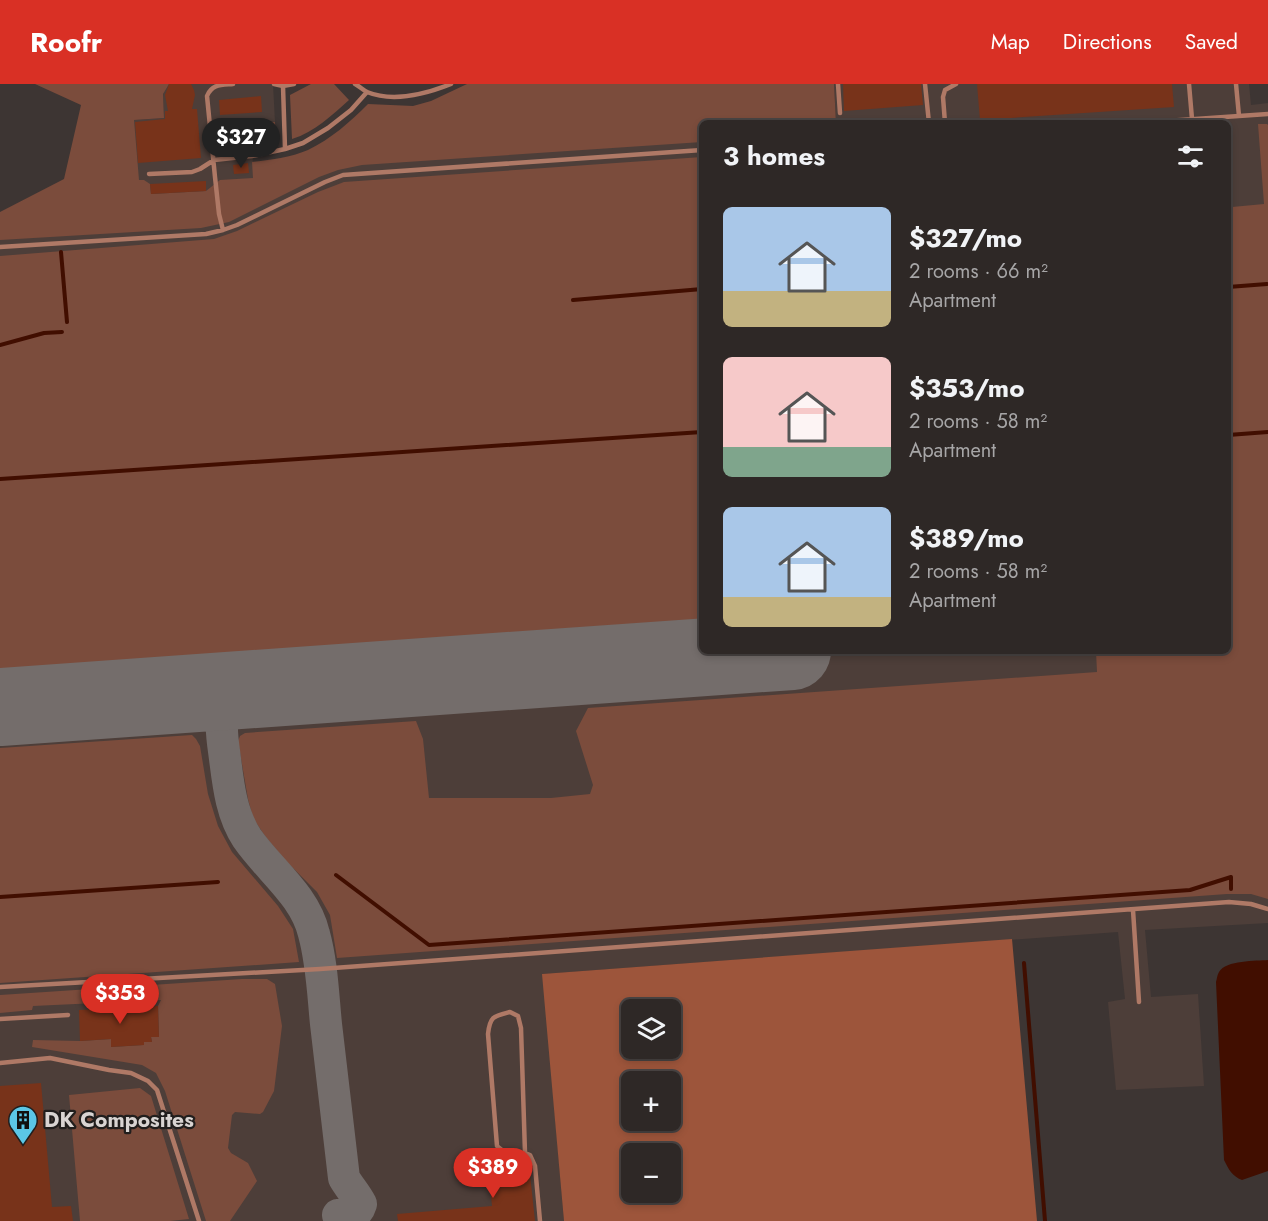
<!DOCTYPE html>
<html lang="en">
<head>
<meta charset="utf-8">
<style>
	body { margin:0; font-family:Jost,sans-serif; background:#3a3432; color:#f1f3f6; height:100vh; display:flex; flex-direction:column; font-size:22px; white-space:nowrap }
	* { box-sizing:border-box; margin:0 }
	p { font-size:20px; color:#a7a6a7 }
	.icon { flex:none; width:33px; height:33px; fill:none; stroke:currentColor; stroke-width:2; stroke-linecap:round; stroke-linejoin:round }
	.map { position:relative; flex:1; overflow:hidden }
	.details { position:absolute; left:699px; top:36px; width:532px; height:534px; display:flex; flex-direction:column; background:#2e2826; border-radius:9px; box-shadow:0 3px 9px #0003,0 0 0 2px #494443 }
	.details>* { flex:none }
	.buttons { position:absolute; left:621px; top:915px; display:grid; gap:12px }
	.buttons a { display:grid; place-items:center; width:60px; height:60px; border-radius:9px; background:#2e2826; box-shadow:0 3px 9px #0003,0 0 0 2px #494443; font-size:30px }
	.price { position:absolute; translate:-50% -51px; padding:0 14px; border-radius:21px; background:#d93025; color:#fff; font-size:20px; line-height:39px; filter:drop-shadow(0 2px 3px #0008) }
	.price::after { content:''; position:absolute; left:50%; top:36px; width:18px; height:14px; margin-left:-9px; background:inherit; clip-path:polygon(0 0,100% 0,50% 100%) }
	.price.on { background:#222; color:#fff }
	ul { padding:0; list-style:none }
	li { display:flex; align-items:center; gap:18px; height:150px; padding:0 24px }
	li span { display:grid; place-items:center; flex:none; width:168px; height:120px; border-radius:9px; color:#555 }
	li>.icon { margin-inline-start:auto }
	span .icon { width:72px; height:72px; fill:#fffc; stroke-width:1 }
	li b { font-size:26px }
	h2 { display:flex; justify-content:space-between; align-items:center; height:72px; padding:0 24px; font-size:26px }
	header { display:flex; align-items:center; gap:36px; box-sizing:border-box; height:84px; padding:0 30px; background:#d93025; color:#fff }
	header strong { font-size:28px }
	nav { display:flex; gap:33px; margin-inline-start:auto; font-size:21px }
	.map>svg:first-child { display:block }
	.built { fill:#4d3e39 }
	.green { fill:#7b4c3c }
	.forest { fill:#9d553b; fill-rule:evenodd }
	.water { fill:#410e00 }
	.lines { fill:none; stroke-linecap:round; stroke-linejoin:round }
	.stream { stroke:#410e00; stroke-width:4 }
	.taxiway { stroke:#746d6b; stroke-width:32 }
	.runway { stroke:#746d6b; stroke-width:78 }
	.building { fill:#78331a }
	.service { stroke:#af7966; stroke-width:4.5 }
	.labels { text-anchor:middle; dominant-baseline:central; stroke-width:4.5; stroke-linejoin:round; paint-order:stroke }
	.poi-label { font-size:21px; font-weight:bold; fill:#d9d4d2; stroke:#211e1d; text-anchor:start }
</style>
</head>
<body>
<header>
<strong>Roofr</strong>
<nav><a>Map</a><a>Directions</a><a>Saved</a></nav>
</header>
<div class="map">
<svg width="1268" height="1137" viewBox="0 0 1268 1137">
	<rect width="100%" height="100%" fill="#3d3533"/>
	<path class="built" d="M 169,0 L 273,0 L 275,38 L 250,40 L 254,94 L 314,83 L 702,53 L 702,567 L 1228,567 L 1228,39 L 836,39 L 834,0 L 1249,0 L 1251,21 L 1268,19 L 1268,839 L 1145,846 L 1151,913 L 1198,910 L 1204,1002 L 1116,1006 L 1108,918 L 1125,915 L 1118,848 L 543,890 L 564,1137 L 0,1137 L 0,141 L 59,136 L 134,36 L 164,34 L 163,10 L 166,2 Z"/>
	<path class="green" d="M 35,0 L 169,0 L 163,10 L 164,34 L 134,36 L 139,96 L 144,96 L 150,100 L 151,110 L 206,107 L 220,96 L 253,94 L 252,78 C 270,76 292,73 308,66 C 331,55 350,38 368,20 L 413,22 L 431,17 L 467,0 L 834,0 L 836,39 L 702,39 L 702,58 L 362,81 L 338,86 L 319,93 L 229,138 L 201,144 L 0,156 L 0,128 L 64,95 L 81,21 Z
		M 311,0 L 334,0 L 349,16 C 332,31 315,48 292,55 L 290,11 Z
		M 275,38 L 276,60 L 265,64 L 252,65 L 250,40 Z
		M 1258,40 L 1267,40 L 1268,41 L 1268,815 L 1251,810 L 1227,810 L 337,874 L 330,831 L 317,808 L 284,775 L 265,752 L 253,734 L 248,715 L 238,657 L 240,652 L 245,649 L 416,637 L 423,655 L 429,714 L 551,714 L 590,710 L 593,701 L 576,647 L 588,624 L 1097,588 L 1096,567 L 1228,567 L 1229,149 L 1230,147 L 1233,135 L 1232,123 L 1264,120 Z
		M 702,73 L 702,535 L 0,585 L 0,172 L 214,155 L 237,147 L 318,108 L 344,98 Z
		M 192,651 L 196,655 L 200,662 L 208,710 L 218,742 L 232,768 L 278,822 L 293,845 L 299,878 L 0,899 L 0,664 Z
		M 242,895 L 267,895 L 275,900 L 282,942 L 274,1007 L 263,1028 L 260,1030 L 235,1028 L 232,1031 L 228,1064 L 231,1069 L 248,1079 L 257,1097 L 230,1137 L 206,1137 L 165,1007 L 156,989 L 142,981 L 32,963 L 33,956 L 80,957 L 111,955 L 111,963 L 143,961 L 144,958 L 152,958 L 151,953 L 159,952 L 158,922 L 161,916 L 33,922 L 32,926 L 0,929 L 0,911 Z
		M 140,1004 L 151,1012 L 189,1135 L 170,1137 L 80,1137 L 69,1011 Z"/>
	<path class="forest" d="M 1012,855 L 1037,1137 L 564,1137 L 542,890 ZM 632,926 L 670,926 L 670,964 L 632,964 ZM 632,998 L 670,998 L 670,1036 L 632,1036 ZM 632,1070 L 670,1070 L 670,1108 L 632,1108 Z"/>
	<path class="water" d="M 1268,876 L 1268,1087 L 1242,1096 C 1232,1092 1229,1086 1224,1076 L 1216,898 C 1217,895 1217,891 1219,888 C 1226,876 1256,877 1268,876 Z"/>
	<g class="lines">
		<path class="stream" d="M 61,168 L 67,238
			M 1228,203 L 1267,200
			M 573,216 L 702,205
			M 0,261 L 44,249 L 62,248
			M 1228,351 L 1268,348
			M 0,395 L 702,348
			M 336,791 L 429,861 L 1190,806 L 1231,793 L 1231,805
			M 0,813 L 218,798
			M 1024,879 L 1045,1137"/>
		<path class="taxiway" d="M 255,606 C 220,622 219,631 224,667 C 228,697 230,728 247,754 C 269,786 305,811 314,850 C 322,879 323,910 326,940 C 332,992 338,1043 344,1094 C 349,1103 356,1110 361,1120 C 357,1133 350,1130 338,1131
			M 182,611 C 202,616 216,622 221,643"/>
		<path class="runway" d="M 0,623 L 792,567"/>
	</g>
	<path class="building" d="M 169,0 L 191,0 L 194,6 L 195,11 L 192,25 L 197,25 L 201,74 L 138,79 L 135,38 L 165,35 L 165,27 L 168,27 L 165,11 Z
		M 843,0 L 921,0 L 923,21 L 844,27 Z
		M 977,0 L 1172,0 L 1174,23 L 980,36 Z
		M 261,12 L 262,28 L 220,31 L 219,16 Z
		M 248,79 L 249,89 L 234,90 L 233,81 Z
		M 206,97 L 206,107 L 151,110 L 150,100 Z
		M 158,922 L 159,953 L 151,953 L 152,958 L 144,958 L 144,961 L 111,963 L 111,955 L 80,957 L 79,926 Z
		M 41,999 L 52,1123 L 71,1122 L 73,1137 L 0,1137 L 0,1002 Z
		M 528,1078 L 529,1081 L 535,1137 L 398,1137 L 397,1130 L 492,1122 L 488,1081 Z"/>
	<g class="lines">
		<path class="service" d="M 274,0 L 283,2 L 294,0
			M 355,0 C 359,2 363,6 367,8 C 394,19 426,10 451,0
			M 838,0 L 840,29
			M 925,0 L 929,39
			M 1189,0 L 1192,35
			M 1236,0 L 1239,32
			M 283,2 L 285,65
			M 945,39 L 943,13 L 945,6 L 956,0
			M 1137,39 L 1268,30
			M 149,90 L 192,88 L 200,85 L 214,76 L 252,72 L 285,65 L 303,59 L 328,44 L 351,26 L 367,8
			M 223,146 L 219,130 L 215,93 L 207,12 C 212,0 221,1 233,0
			M 0,163 L 206,150 L 223,146 L 237,141 L 325,98 L 343,91 L 702,66
			M 1133,826 L 1139,918
			M 0,903 L 320,885 L 1229,818 L 1251,820 L 1268,825
			M 0,935 L 68,931
			M 0,979 L 50,974 L 109,986 L 131,989 L 148,997 L 157,1006 L 199,1137
			M 525,1069 L 521,944 L 518,932 L 510,928 C 494,932 490,932 488,950 L 497,1062 C 508,1073 517,1066 530,1071 L 535,1082 L 540,1137"/>
	</g>
	<defs>
		<g id="building-pin" transform="scale(1.5)"><path d="M0 17L-7.5 6A9.5 9.5 0 1 1 7.5 6Z" fill="#5bc7e7" stroke="#211e1d"/><path d="M-4-6H4V6H1V3H-1V6H-4ZM-2.5-4.3h1.7v1.8h-1.7ZM.8-4.3h1.7v1.8H.8ZM-2.5-1h1.7V.8h-1.7ZM.8-1h1.7V.8H.8Z" fill="#111"/></g>
	</defs>
	<g fill-rule="evenodd">
		<use href="#building-pin" x="23" y="1036"/>
	</g>
	<g class="labels">
		<g class="poi-label">
			<text x="44" y="1036">DK Composites</text>
		</g>
	</g>
</svg>
<div class="buttons">
<a><svg class="icon" aria-label="layers" viewBox="0 0 24 24"><path d="M12 4l9 5-9 5-9-5zM3 14l9 5 9-5"/></svg></a>
<a>+</a>
<a>−</a>
</div>
<b class="price on" style="left:241px;top:85px">$327</b>
<b class="price" style="left:120px;top:941px">$353</b>
<b class="price" style="left:493px;top:1115px">$389</b>
<section class="details">
<h2>3 homes<svg class="icon" aria-label="filters" viewBox="0 0 24 24"><path d="M4 7h16M4 17h16"/><circle cx="9" cy="7" r="2"/><circle cx="15" cy="17" r="2"/></svg></h2>
<ul>
<li><span style="background:linear-gradient(#a9c7e8 70%,#c2b280 0)"><svg class="icon" aria-label="home" viewBox="0 0 24 24"><path d="M3 11l9-7 9 7M6 9v11h12V9"/></svg></span><div><b>$327/mo</b><p>2 rooms · 66 m²</p><p>Apartment</p></div></li>
<li><span style="background:linear-gradient(#f6c9c9 75%,#7fa58c 0)"><svg class="icon" aria-label="home" viewBox="0 0 24 24"><path d="M3 11l9-7 9 7M6 9v11h12V9"/></svg></span><div><b>$353/mo</b><p>2 rooms · 58 m²</p><p>Apartment</p></div></li>
<li><span style="background:linear-gradient(#a9c7e8 75%,#c2b280 0)"><svg class="icon" aria-label="home" viewBox="0 0 24 24"><path d="M3 11l9-7 9 7M6 9v11h12V9"/></svg></span><div><b>$389/mo</b><p>2 rooms · 58 m²</p><p>Apartment</p></div></li>
</ul>
</section>
</div>
</body>
</html>
